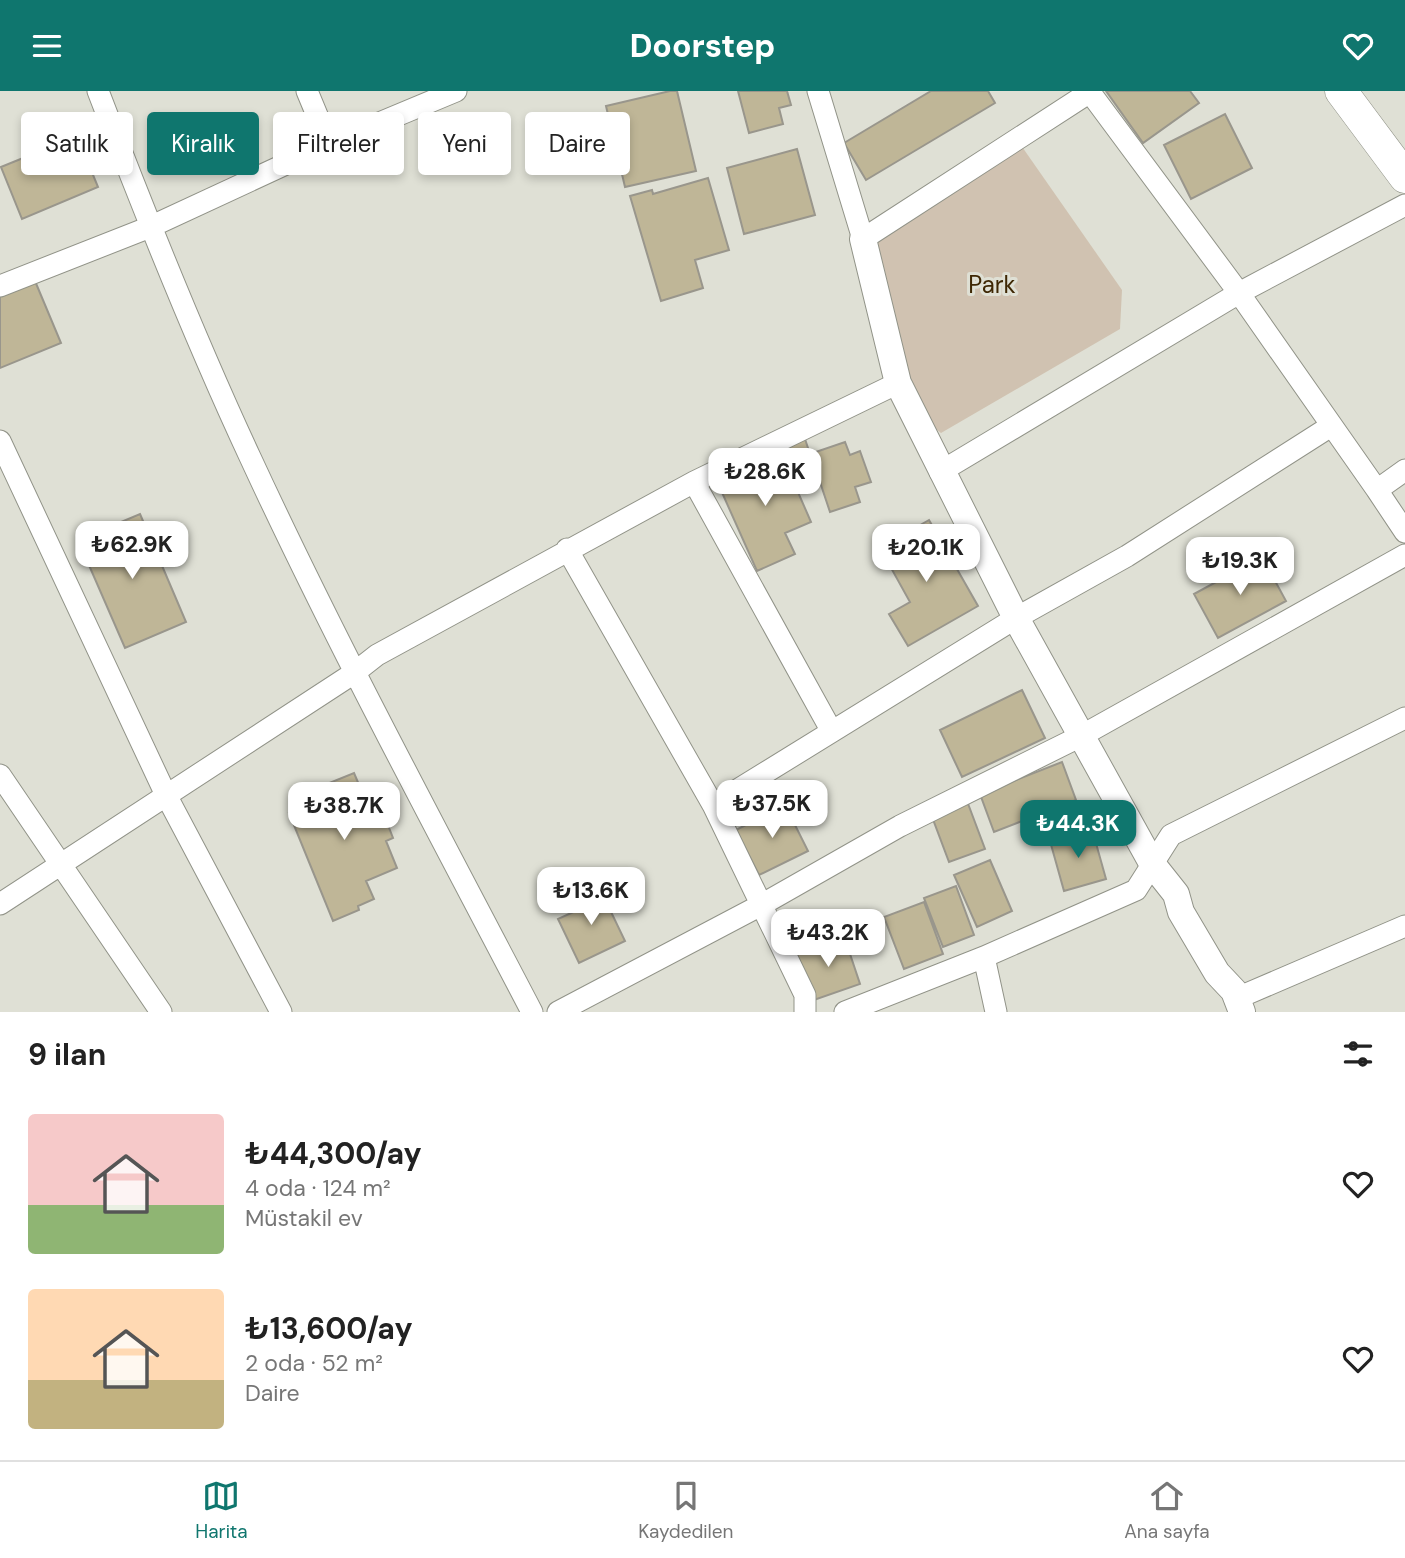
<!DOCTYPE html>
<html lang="tr">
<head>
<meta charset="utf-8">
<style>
	body { margin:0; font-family:"DM Sans",sans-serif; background:#f2f2f2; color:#222; height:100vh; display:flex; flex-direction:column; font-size:26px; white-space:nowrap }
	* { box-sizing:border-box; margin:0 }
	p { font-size:23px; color:#767676 }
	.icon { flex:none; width:38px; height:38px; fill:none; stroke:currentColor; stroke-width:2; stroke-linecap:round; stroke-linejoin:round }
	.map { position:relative; height:921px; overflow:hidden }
	.details { display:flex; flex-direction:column; background:#fff; flex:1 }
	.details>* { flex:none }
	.hud { position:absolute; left:21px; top:21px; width:700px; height:63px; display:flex; gap:14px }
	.price { position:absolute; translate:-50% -60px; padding:0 16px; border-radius:14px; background:#fff; color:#222; font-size:23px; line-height:46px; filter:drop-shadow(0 2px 4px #0008) }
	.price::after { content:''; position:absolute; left:50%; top:42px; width:21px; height:16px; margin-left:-10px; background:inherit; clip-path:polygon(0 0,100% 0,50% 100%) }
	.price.on { background:#0f766e; color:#fff }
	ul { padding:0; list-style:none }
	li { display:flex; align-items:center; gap:21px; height:175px; padding:0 28px }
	li span { display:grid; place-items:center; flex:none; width:196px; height:140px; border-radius:7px; color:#555 }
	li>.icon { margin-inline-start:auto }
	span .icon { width:84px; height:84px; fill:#fffc; stroke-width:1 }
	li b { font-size:30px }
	h2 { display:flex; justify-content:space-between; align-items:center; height:84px; padding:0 28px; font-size:30px }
	.chip { padding:0 24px; border-radius:7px; background:#fff; box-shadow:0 4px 10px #0003; font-size:24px; line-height:63px }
	.chip.on { background:#0f766e; color:#fff }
	header { display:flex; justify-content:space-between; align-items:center; height:91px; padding:0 28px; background:#0f766e; color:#fff; font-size:32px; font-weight:800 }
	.dock { display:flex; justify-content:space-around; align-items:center; height:98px; border-top:2px solid #e0e0e0; background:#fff; font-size:19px; color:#767676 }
	.dock a { display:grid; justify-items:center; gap:4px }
	.dock .on { color:#0f766e }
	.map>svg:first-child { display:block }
	.green { fill:#d0c2b1 }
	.building { fill:#bfb697; stroke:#99968c; stroke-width:2 }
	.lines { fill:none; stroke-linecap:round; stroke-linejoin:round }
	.minor-casing { stroke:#919388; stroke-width:23 }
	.tertiary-casing { stroke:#919388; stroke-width:28 }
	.secondary-casing { stroke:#919388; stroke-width:33 }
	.minor { stroke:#fff; stroke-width:21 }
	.tertiary { stroke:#fff; stroke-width:26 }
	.secondary { stroke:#fff; stroke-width:32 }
	.labels { text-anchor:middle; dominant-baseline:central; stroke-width:6; stroke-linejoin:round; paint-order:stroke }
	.park-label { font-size:24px; fill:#3e2704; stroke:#dfe0d5 }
</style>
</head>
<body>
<header><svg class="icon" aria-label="menu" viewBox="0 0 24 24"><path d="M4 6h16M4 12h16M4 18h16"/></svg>Doorstep<svg class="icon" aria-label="heart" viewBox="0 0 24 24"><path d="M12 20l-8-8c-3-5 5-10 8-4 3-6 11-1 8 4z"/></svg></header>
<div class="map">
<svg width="1405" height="921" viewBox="0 0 1405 921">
	<rect width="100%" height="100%" fill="#dfe0d5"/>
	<path class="green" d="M 1018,50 L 1122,199 L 1120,238 L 941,342 L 923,328 L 868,151 Z"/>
	<path class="building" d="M 670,0 L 677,0 L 696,80 L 625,96 L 606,15 Z
		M 738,0 L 787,0 L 791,14 L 779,17 L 783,33 L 749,42 Z
		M 931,0 L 988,0 L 995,12 L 866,89 L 844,52 Z
		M 1106,0 L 1190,0 L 1199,12 L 1143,52 Z
		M 1225,23 L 1252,77 L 1191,108 L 1164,54 Z
		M 77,45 L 98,96 L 22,128 L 1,76 Z
		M 797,58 L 815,124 L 744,143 L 727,77 Z
		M 708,87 L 729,159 L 695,169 L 703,197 L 661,210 L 630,105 L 652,99 L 653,103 Z
		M 35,190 L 61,252 L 0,277 L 0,204 Z
		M 805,348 L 810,363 L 845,351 L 850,364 L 860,360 L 871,391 L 855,396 L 860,411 L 830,421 L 813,370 L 796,376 L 788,353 Z
		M 780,360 L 811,431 L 785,442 L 795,463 L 757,480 L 716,388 Z
		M 140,423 L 186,531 L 125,557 L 78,449 Z
		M 929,429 L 978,515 L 908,555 L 889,523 L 910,511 L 880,457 Z
		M 1262,466 L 1286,510 L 1218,547 L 1194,503 Z
		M 1022,599 L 1045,647 L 962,686 L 940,639 Z
		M 1062,671 L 1076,709 L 994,741 L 980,703 Z
		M 354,682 L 362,701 L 373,696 L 393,747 L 386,750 L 397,777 L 366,790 L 374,808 L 358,815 L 359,819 L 333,830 L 289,722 L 307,714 L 302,703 Z
		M 967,710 L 985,758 L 949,771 L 931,723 Z
		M 785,714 L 808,760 L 759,784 L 736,739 Z
		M 1092,738 L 1106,788 L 1064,800 L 1050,750 Z
		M 990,769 L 1012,820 L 977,836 L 954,784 Z
		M 956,795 L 974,844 L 943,856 L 924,807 Z
		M 600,798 L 625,850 L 579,872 L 558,828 L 580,818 L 576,810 Z
		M 924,811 L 943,863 L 904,878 L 884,826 Z
		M 844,845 L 860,893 L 811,910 L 795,862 Z"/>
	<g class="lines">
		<g class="minor-casing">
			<path id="minor" d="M 98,0 C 145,123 194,246 250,366 C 337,554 436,737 532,921
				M 307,0 L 329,53
				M 818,0 L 863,148 L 1090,1
				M 1089,0 L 1239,202 L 1377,399 L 1405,379
				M 0,195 L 150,136 L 329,53 L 456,0
				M 0,350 L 166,704 L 281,921
				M 940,381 L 1239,202 L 1405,114
				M 694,391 L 831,639
				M 1377,399 L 1405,441
				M 567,458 L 713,714 L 805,904 L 805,921
				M 0,684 L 161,921
				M 713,714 L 1016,527 L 1127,465 L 1331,335
				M 0,813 L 354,582 L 377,564 L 694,391 L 898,292
				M 984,866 L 996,921
				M 1235,908 L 1405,835
				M 558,921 L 763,813 L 900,735 L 1081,645 L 1405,464
				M 845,921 L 984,866 L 1136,799 L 1171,744 L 1405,627"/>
		</g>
		<g class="tertiary-casing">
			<path id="tertiary" d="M 863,148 L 898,292 L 1016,527 L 1153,774 L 1176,803 L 1181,821 L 1217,882 L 1234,900 L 1242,921"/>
		</g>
		<g class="secondary-casing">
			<path id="secondary" d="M 1341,0 L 1405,86"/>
		</g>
		<use href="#minor" class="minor"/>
		<use href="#tertiary" class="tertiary"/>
		<use href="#secondary" class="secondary"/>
	</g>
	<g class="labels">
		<g class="park-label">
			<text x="992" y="193">Park</text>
		</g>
	</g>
</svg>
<b class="price" style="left:765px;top:417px">₺28.6K</b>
<b class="price" style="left:132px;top:490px">₺62.9K</b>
<b class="price" style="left:926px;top:493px">₺20.1K</b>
<b class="price" style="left:1240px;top:506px">₺19.3K</b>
<b class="price" style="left:772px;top:749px">₺37.5K</b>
<b class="price" style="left:344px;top:751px">₺38.7K</b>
<b class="price on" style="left:1078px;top:769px">₺44.3K</b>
<b class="price" style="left:591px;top:836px">₺13.6K</b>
<b class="price" style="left:828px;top:878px">₺43.2K</b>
<div class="hud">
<a class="chip">Satılık</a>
<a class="chip on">Kiralık</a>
<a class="chip">Filtreler</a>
<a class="chip">Yeni</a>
<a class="chip">Daire</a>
</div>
</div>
<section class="details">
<h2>9 ilan<svg class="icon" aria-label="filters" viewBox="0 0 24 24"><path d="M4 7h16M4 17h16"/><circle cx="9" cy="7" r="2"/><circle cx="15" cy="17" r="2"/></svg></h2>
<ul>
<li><span style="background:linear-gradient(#f6c9c9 65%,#8fb573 0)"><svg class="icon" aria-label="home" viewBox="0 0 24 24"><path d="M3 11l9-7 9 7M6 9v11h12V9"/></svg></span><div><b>₺44,300/ay</b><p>4 oda · 124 m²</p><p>Müstakil ev</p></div><svg class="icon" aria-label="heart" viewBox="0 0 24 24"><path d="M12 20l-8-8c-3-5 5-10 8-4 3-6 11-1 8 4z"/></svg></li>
<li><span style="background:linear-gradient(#ffd9b3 65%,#c2b280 0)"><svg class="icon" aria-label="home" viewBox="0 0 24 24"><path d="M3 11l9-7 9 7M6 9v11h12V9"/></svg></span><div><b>₺13,600/ay</b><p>2 oda · 52 m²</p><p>Daire</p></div><svg class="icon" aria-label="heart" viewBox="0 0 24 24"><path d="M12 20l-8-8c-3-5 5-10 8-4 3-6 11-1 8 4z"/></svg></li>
</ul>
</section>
<nav class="dock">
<a class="on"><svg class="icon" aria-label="map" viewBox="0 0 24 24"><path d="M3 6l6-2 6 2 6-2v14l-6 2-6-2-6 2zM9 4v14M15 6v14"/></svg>Harita</a>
<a><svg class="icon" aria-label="saved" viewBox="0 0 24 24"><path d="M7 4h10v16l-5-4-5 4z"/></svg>Kaydedilen</a>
<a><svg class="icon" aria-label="home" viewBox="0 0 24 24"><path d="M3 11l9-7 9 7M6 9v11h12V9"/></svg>Ana sayfa</a>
</nav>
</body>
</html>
